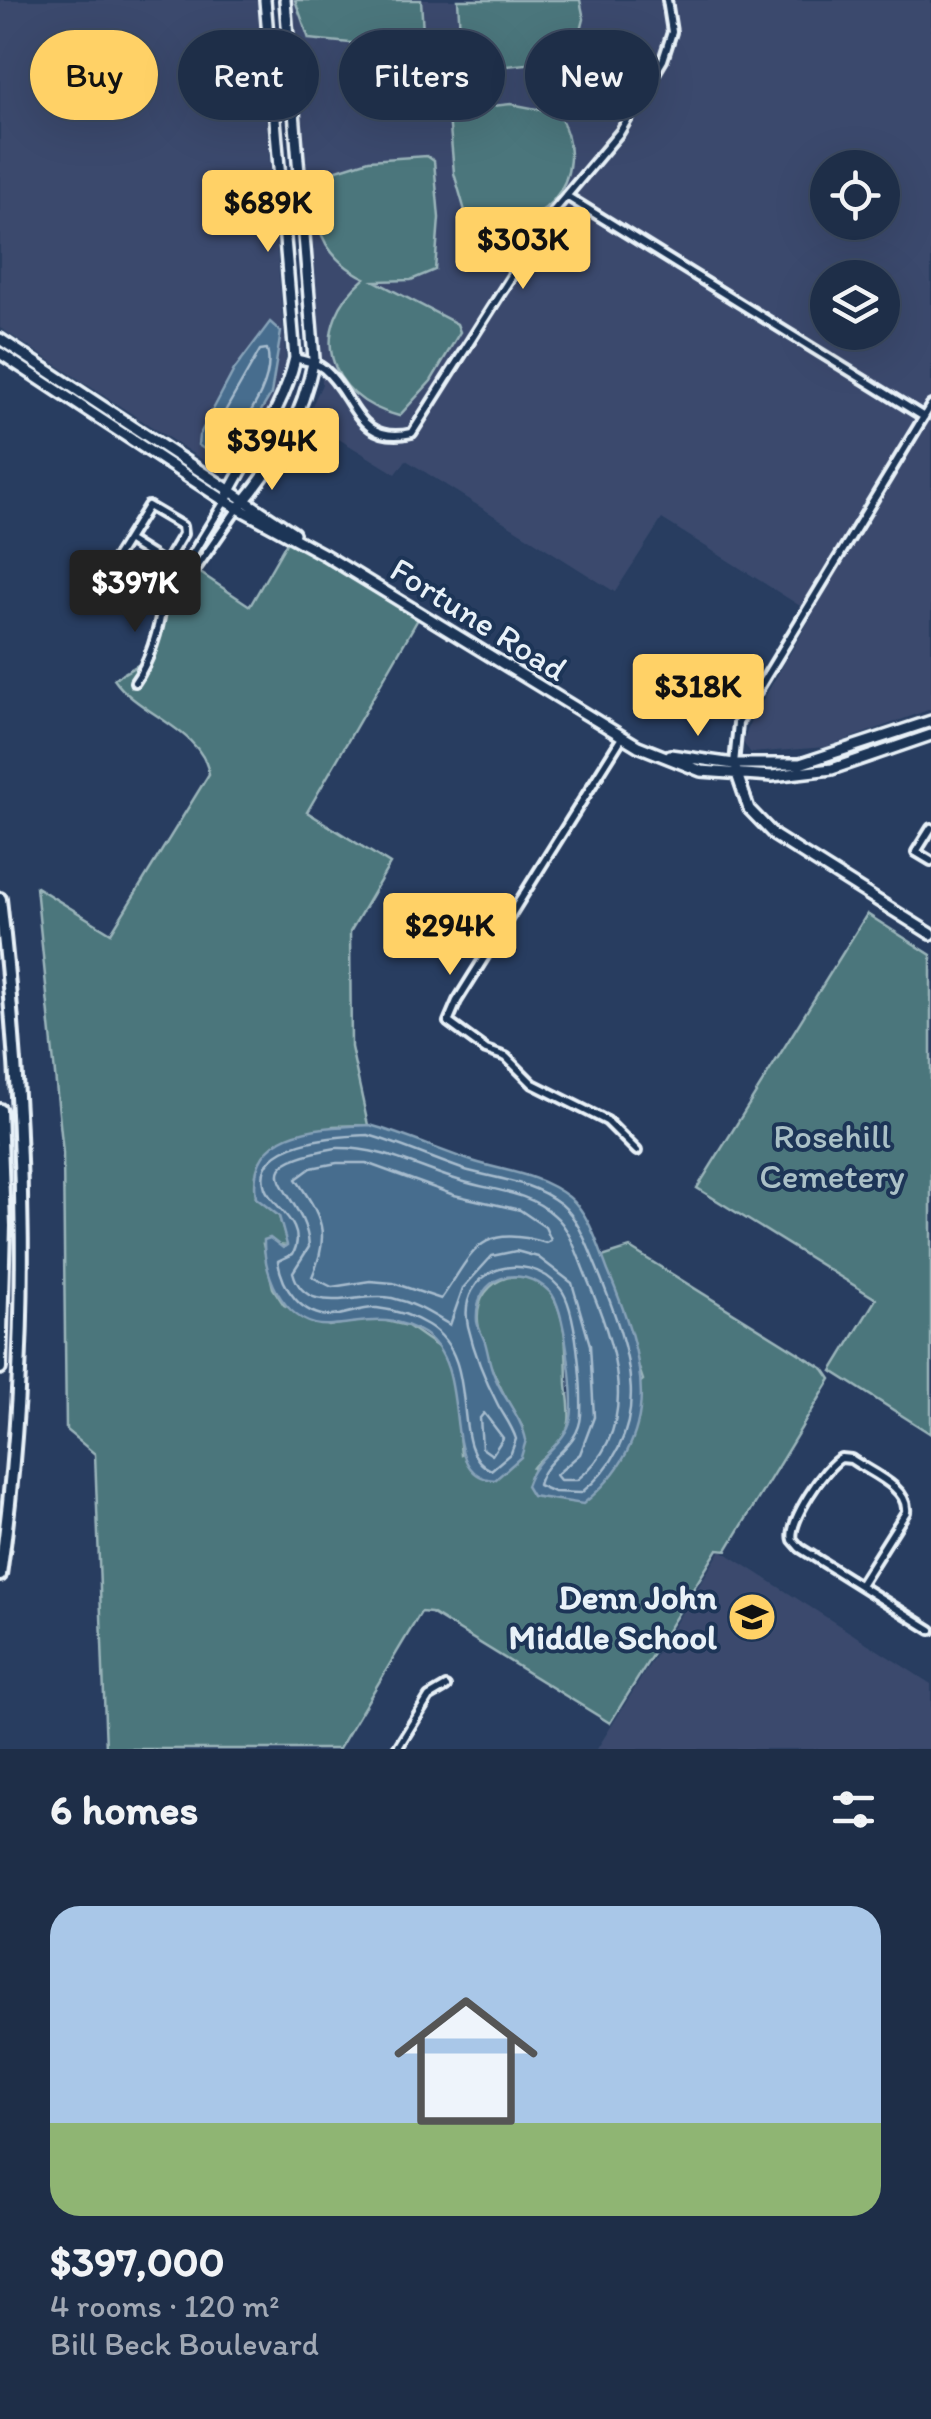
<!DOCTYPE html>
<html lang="en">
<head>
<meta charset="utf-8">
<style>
	body { margin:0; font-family:Itim,sans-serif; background:#26364f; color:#f1f3f6; height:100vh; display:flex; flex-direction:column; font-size:38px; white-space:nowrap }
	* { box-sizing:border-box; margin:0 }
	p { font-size:32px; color:#a1a8b4 }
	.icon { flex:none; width:55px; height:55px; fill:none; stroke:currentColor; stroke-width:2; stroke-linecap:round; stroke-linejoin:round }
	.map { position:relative; height:1749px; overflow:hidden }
	.sheet { display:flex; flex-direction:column; background:#1e2e48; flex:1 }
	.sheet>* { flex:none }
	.top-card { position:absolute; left:30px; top:30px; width:872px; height:90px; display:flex; gap:20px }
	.controls { position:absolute; left:810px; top:150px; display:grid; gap:20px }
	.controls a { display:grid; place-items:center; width:90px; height:90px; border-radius:50%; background:#1e2e48; box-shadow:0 10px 40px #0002,0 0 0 2px #3c4a60; font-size:50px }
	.price { position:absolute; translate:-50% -85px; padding:0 22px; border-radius:10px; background:#ffd166; color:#111; font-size:32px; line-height:65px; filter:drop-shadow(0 2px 5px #0008) }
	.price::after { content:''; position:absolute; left:50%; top:60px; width:30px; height:22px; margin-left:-15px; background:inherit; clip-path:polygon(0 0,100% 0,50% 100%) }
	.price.selected { background:#222; color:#fff }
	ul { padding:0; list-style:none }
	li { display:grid; align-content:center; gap:20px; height:530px; padding:0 50px }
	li+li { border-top:2px solid #3c4a60 }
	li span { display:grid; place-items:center; height:310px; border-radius:30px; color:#555 }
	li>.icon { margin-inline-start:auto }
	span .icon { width:180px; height:180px; fill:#fffc; stroke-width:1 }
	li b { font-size:42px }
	h2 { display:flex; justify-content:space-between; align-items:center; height:120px; padding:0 50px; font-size:42px }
	.pill { padding:0 35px; border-radius:45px; background:#1e2e48; box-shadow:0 10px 40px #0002,0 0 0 2px #3c4a60; font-size:35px; line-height:90px }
	.pill.selected { background:#ffd166; color:#111 }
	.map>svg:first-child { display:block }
	.built { fill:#3a4a6d; fill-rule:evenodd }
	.green { fill:#4c767b; stroke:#9ab4ba; stroke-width:2.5 }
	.water { fill:#466d8e; stroke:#87a2b8; stroke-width:2.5 }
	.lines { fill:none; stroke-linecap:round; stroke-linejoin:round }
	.shore { stroke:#a7bcce; stroke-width:2.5 }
	.street-casing { stroke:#e8f1f8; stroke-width:14 }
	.secondary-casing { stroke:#e8f1f8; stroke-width:16 }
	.highway-casing { stroke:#e8f1f8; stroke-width:18 }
	.street { stroke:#1d3557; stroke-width:6 }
	.secondary { stroke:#1d3557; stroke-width:9 }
	.highway { stroke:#1d3557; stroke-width:10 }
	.labels { text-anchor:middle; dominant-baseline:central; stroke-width:8; stroke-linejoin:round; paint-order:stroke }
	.street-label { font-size:35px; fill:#e8f1f8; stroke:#1d3557 }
	.park-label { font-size:35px; fill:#aac0c6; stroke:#1d3557 }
	.poi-label { font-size:35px; font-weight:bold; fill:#e8f1f8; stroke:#1d3557; text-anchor:end }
</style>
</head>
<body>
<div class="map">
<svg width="931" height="1749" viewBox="0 0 931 1749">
	<rect width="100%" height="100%" fill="#283d60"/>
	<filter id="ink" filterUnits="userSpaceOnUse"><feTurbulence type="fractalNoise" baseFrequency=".01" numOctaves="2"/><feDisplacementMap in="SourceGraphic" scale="20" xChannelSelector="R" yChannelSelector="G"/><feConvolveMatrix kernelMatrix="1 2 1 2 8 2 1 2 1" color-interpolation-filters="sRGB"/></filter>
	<g filter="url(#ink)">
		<path class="built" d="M 0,0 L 257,0 L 286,361 L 277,397 L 233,469 L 224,474 L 0,328 Z
			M 290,0 L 931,0 L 931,709 L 826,747 L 751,753 L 743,743 L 750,722 L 813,614 L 662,519 L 615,592 L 406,460 L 396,474 L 306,419 L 322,384 L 321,349 ZM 828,168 L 882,168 L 882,222 L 828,222 ZM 828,278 L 882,278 L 882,332 L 828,332 Z
			M 721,1550 L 931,1684 L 931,1749 L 597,1749 Z"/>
		<path class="green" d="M 295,0 L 421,0 L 423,32 L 418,39 L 361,44 L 309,39 Z
			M 458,0 L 580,0 L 584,19 L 576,51 L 526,64 L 468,70 L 462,65 Z
			M 511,104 L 558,113 C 596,179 538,244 467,218 L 454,173 L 449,116 L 455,110 Z
			M 427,156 L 434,161 L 439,218 L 435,270 L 411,280 L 375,281 L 457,324 L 460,332 L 431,381 L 399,416 C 325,397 307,327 365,278 C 322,257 308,220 321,175 L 369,160 Z
			M 288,540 L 418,619 L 307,812 L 390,864 L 350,932 L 351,1047 L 368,1125 L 333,1126 L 256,1197 L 279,1216 L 288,1246 L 263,1244 L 273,1288 L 284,1305 L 329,1326 L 374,1318 L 408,1326 L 445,1352 L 455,1392 L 461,1455 L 523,1428 C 507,1401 480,1352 478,1322 C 473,1275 535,1258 555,1300 C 568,1327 566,1354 567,1383 C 568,1403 575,1426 560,1443 C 551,1453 540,1457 532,1469 L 643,1380 L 602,1257 L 630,1248 L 824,1369 L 831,1379 L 727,1550 L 718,1549 L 610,1723 L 431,1613 L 421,1612 L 339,1749 L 106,1749 L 95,1454 L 66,1430 L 63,1153 L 36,887 L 111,933 L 209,774 C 202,729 137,714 114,679 L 138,665 L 140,669 L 130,683 L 136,687 C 160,654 157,610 178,578 L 189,585 L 193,579 L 182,572 L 187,564 L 250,606 Z
			M 867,914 L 931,955 L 931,1434 L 832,1371 L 876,1299 L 697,1188 Z"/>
		<path class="water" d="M 270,322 L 281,332 L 271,394 L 232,460 L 225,463 L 198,445 L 199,436 L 234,370 Z
			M 370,1125 C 401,1134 432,1147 463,1158 C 501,1172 535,1171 569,1197 C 589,1213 599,1248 608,1271 C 645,1359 667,1436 583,1504 L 532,1496 L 526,1486 C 537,1453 565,1446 571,1418 C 575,1397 565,1307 550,1292 C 520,1263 474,1275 477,1321 C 478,1328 483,1336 485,1342 C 488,1352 489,1362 493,1372 C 501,1396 521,1415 526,1440 L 521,1457 L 495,1480 C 435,1478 477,1368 423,1333 C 392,1314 367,1322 333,1325 C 288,1330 263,1278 264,1240 L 270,1238 L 283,1248 L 287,1245 L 279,1216 L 256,1198 C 246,1128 318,1127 370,1125 Z"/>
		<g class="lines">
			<path class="shore" d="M 267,349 C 276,382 245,420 228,447 L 222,449 L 211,436 L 260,350 Z
				M 368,1135 C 400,1144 430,1158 462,1169 C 498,1180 530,1180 561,1204 C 579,1219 589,1250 598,1271 C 630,1350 659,1431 581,1493 L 554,1492 L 538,1485 C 545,1456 579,1448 581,1415 C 582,1389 577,1307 560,1288 C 524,1246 456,1270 468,1326 C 474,1352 485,1380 498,1405 C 504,1416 512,1426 516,1439 L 511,1453 L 491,1470 C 446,1450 485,1360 428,1325 C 413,1316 395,1310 377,1308 C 362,1307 347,1315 332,1316 C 301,1316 282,1288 278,1261 L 293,1254 C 309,1224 271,1206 265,1188 C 250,1140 340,1136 368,1135 Z
				M 336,1148 C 383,1147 417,1168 461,1181 C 494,1191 527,1191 554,1215 C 570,1228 578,1257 586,1276 C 614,1343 645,1426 577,1480 L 560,1480 L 556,1475 L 580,1454 L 594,1417 L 590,1345 L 572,1283 L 538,1257 L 516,1251 L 492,1256 L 463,1288 L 450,1325 C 431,1314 415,1303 392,1298 C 359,1291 305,1319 293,1272 L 309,1247 C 307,1189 227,1167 336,1148 Z
				M 337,1163 L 366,1163 L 454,1195 L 520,1210 L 545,1227 L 551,1240 L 546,1243 C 477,1222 473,1254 441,1299 L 393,1283 L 370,1281 L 332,1287 L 312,1277 C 331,1233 322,1217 296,1179 L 311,1168 Z
				M 484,1413 L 503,1438 L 492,1455 L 482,1448 L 480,1418 Z"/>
			<g class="street-casing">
				<path id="street" d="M 568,197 L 924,417
					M 295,358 C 305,361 316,362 324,369 C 355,395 356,446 412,433 L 551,214 L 620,132 L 663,60 L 672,32 L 667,0
					M 127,540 L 165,564 C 161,579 164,590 162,605 C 159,629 149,663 135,682
					M 112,564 L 148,506 L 182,526 L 183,534 L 165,564 L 188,580
					M 187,578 L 187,563 L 225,501
					M 188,580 L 238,508
					M 621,739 L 457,1001 L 448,1022 L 486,1050 L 506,1057 L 533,1084 L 607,1121 L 637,1151
					M 734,764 L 738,723 L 931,405
					M 931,828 L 916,852 L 931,861
					M 860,1585 L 906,1512 C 909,1487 869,1472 851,1459 L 841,1458 C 825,1466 787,1523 793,1540 L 800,1548 L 931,1630
					M 397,1749 L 429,1697 L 446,1687"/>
			</g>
			<g class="secondary-casing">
				<path id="secondary" d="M 0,339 L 294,533
					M 0,353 L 225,501 L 325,555 L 638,746 L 701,771 L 772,776 L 832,769 L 931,735
					M 225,501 C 249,451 283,412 295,358 L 265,0
					M 238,508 C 276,466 303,414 314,359 L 285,0
					M 670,755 L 734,764 L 800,764 L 931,721
					M 736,771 L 749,809 L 775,836 L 931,934"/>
			</g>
			<g class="highway-casing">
				<path id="highway" d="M 0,899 C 26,1125 32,1350 0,1575
					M 0,1110 L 4,1226 L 0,1368"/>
			</g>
			<use href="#street" class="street"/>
			<use href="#secondary" class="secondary"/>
			<use href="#highway" class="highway"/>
		</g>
	</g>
	<defs>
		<g id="school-disc" transform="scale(2.5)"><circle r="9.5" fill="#ffd166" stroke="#1d3557"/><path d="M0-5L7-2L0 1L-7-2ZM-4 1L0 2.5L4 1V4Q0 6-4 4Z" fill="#111"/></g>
	</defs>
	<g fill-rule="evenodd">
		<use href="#school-disc" x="752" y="1617"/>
	</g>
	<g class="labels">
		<g class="street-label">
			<text transform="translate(479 619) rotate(32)">Fortune Road</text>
		</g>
		<g class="park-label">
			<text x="832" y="1136">Rosehill<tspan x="832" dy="40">Cemetery</tspan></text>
		</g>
		<g class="poi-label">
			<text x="717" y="1597">Denn John<tspan x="717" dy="40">Middle School</tspan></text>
		</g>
	</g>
</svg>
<div class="controls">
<a><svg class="icon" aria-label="locate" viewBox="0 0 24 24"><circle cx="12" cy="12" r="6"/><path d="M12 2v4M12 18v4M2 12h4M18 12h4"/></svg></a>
<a><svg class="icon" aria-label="layers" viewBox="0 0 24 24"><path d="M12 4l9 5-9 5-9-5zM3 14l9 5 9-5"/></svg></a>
</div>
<b class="price" style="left:268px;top:255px">$689K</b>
<b class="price" style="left:523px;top:292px">$303K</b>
<b class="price" style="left:272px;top:493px">$394K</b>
<b class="price selected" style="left:135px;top:635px">$397K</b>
<b class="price" style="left:698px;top:739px">$318K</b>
<b class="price" style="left:450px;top:978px">$294K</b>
<div class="top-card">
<a class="pill selected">Buy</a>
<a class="pill">Rent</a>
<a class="pill">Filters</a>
<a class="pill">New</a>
</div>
</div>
<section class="sheet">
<h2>6 homes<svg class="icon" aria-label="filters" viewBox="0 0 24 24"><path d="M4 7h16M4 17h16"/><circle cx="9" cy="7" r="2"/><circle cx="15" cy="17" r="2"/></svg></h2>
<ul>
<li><span style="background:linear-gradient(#a9c7e8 70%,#8fb573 0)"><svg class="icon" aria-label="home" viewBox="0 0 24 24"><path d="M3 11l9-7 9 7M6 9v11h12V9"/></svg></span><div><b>$397,000</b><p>4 rooms · 120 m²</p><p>Bill Beck Boulevard</p></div></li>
</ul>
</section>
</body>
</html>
